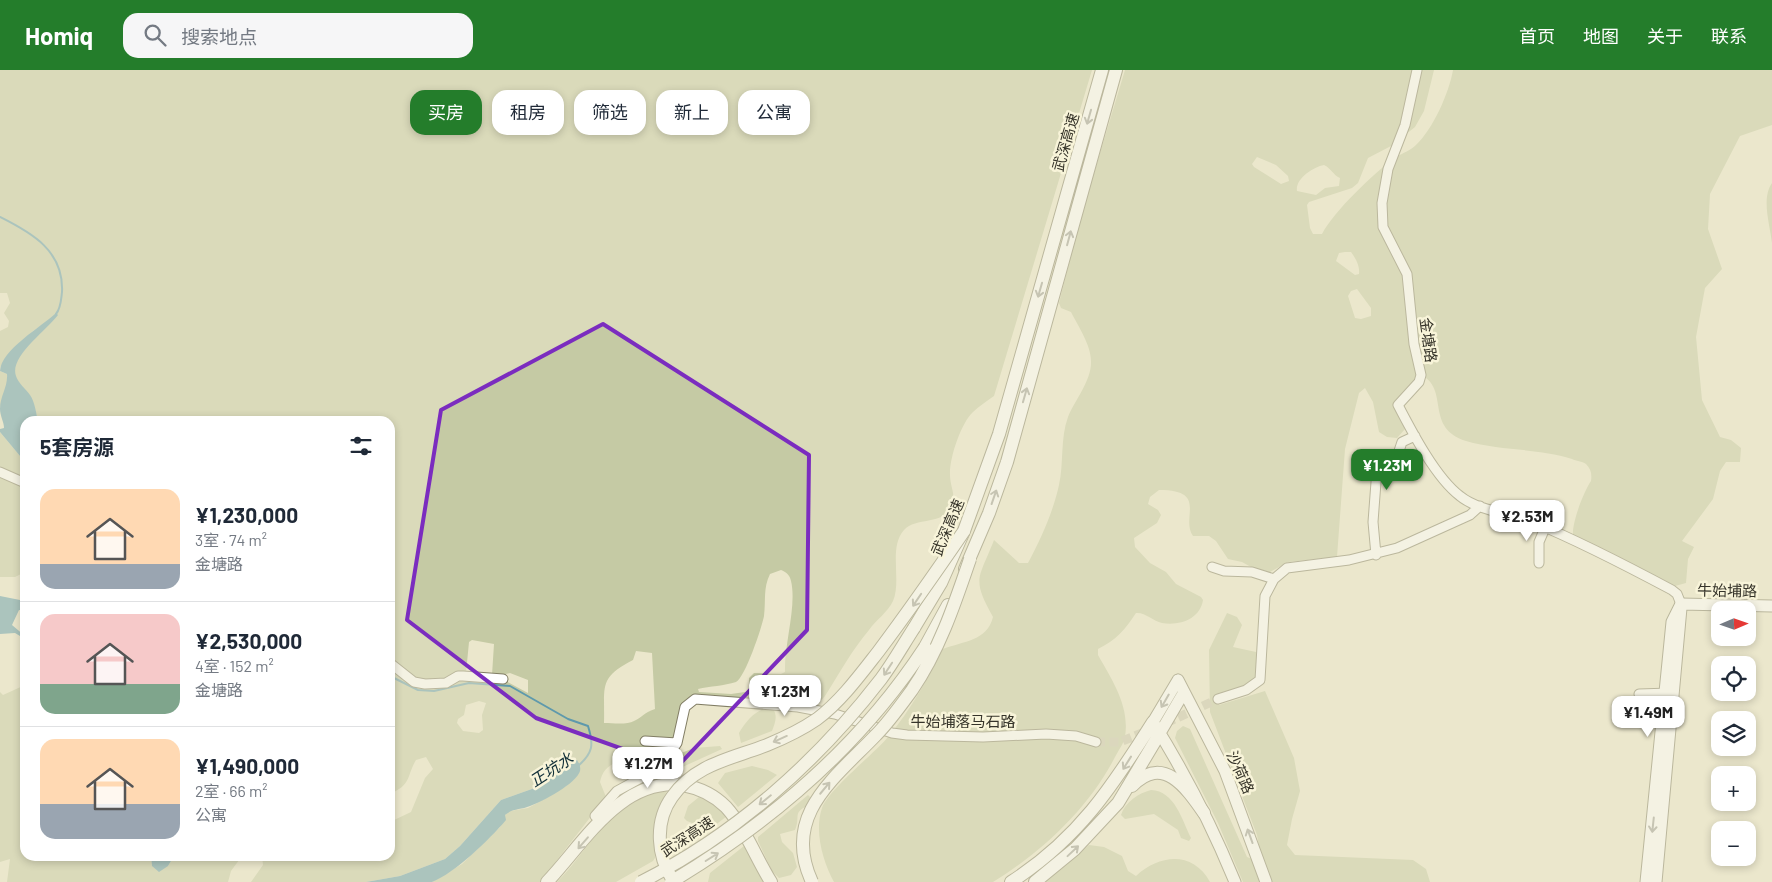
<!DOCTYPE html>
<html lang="zh">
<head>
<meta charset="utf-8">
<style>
	body { margin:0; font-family:Barlow,"Noto Sans SC",sans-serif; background:#f6f6f7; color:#1f2937; height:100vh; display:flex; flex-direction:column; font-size:19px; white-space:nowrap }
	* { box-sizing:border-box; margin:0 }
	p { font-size:16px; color:#747a83 }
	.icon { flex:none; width:28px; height:28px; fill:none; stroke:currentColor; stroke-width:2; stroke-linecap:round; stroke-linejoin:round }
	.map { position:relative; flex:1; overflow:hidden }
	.details { position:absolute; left:20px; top:346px; width:375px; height:445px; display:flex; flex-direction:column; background:#fff; border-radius:15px; box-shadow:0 2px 8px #0003 }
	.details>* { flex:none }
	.banner { position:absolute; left:410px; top:20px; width:475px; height:45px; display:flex; gap:10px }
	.needle { width:32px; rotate:88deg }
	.tools { position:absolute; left:1711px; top:531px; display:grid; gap:10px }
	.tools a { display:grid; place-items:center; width:45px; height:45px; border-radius:10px; background:#fff; box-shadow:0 2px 8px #0003; font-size:25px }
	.price { position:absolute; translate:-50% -42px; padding:0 11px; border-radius:10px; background:#fff; color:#222; font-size:16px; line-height:32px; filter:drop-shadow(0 1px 2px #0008) }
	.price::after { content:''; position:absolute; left:50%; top:30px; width:15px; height:11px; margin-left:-8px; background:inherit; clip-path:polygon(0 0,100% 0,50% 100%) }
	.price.active { background:#247d2b; color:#fff }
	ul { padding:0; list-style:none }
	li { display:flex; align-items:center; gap:15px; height:125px; padding:0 20px }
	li+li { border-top:1px solid #e0e1e3 }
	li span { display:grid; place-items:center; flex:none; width:140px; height:100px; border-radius:15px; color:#555 }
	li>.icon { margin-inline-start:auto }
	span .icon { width:60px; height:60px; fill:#fffc; stroke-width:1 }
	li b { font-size:21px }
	h2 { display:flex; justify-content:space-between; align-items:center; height:60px; padding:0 20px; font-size:21px }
	.tag { padding:0 18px; border-radius:15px; background:#fff; box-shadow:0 2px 8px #0003; font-size:18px; line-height:45px }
	.tag.active { background:#247d2b; color:#fff }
	header { display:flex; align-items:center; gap:30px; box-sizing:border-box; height:70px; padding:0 25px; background:#247d2b; color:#fff }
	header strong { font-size:24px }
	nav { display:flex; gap:28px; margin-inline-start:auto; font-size:18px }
	.search { width:350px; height:45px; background:#f6f6f7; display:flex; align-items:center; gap:12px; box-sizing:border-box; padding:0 18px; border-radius:15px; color:#747a83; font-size:19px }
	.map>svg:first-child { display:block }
	.green { fill:#c5caa4; fill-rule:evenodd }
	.water { fill:#5e99ac }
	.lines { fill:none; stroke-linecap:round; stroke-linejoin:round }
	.stream { stroke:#5e99ac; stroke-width:2 }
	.minor-tunnel { stroke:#c7c3ac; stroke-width:9; stroke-dasharray:9 4.5; stroke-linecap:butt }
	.minor-casing { stroke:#817d64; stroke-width:11 }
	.major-casing { stroke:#817d64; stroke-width:13 }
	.highway-casing { stroke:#817d64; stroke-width:14 }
	.minor { stroke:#fff; stroke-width:9 }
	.major { stroke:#fff; stroke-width:11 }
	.highway { stroke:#fff; stroke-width:12 }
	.highway-bridge-casing { stroke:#817d64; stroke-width:14; stroke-linecap:butt }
	.highway-bridge { stroke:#fff; stroke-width:12 }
	.oneway { stroke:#9a9a94 }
	.marked { fill:none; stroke:#7b2cbf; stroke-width:4; stroke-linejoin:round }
	.labels { text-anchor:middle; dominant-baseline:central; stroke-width:5; stroke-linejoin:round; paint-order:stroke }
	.street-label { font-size:15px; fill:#36342a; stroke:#f8f4d9 }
	.water-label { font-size:16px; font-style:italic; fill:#102e37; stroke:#f8f4d9 }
</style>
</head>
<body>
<header>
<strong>Homiq</strong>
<div class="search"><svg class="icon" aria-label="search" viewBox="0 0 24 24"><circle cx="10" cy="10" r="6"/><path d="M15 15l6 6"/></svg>搜索地点</div>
<nav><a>首页</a><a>地图</a><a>关于</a><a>联系</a></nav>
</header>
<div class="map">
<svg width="1772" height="812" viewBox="0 0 1772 812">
	<rect width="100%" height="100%" fill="#ebe7cc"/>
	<path class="green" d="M 0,0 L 1092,0 L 994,326 C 987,331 979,336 973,342 C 961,353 949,389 950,405 C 950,417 957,426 951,438 C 942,455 916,447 904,460 C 888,478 902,510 893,531 C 888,542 876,550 869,560 C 852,580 839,604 825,626 L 817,635 L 758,627 L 749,614 L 749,608 L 754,603 L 781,604 L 785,602 C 784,574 797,536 791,511 C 790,505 786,502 781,500 L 770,504 C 763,518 766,530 764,546 C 762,557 745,608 736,612 C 724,616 710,616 698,619 L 699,622 L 731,624 L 745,622 L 750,626 L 749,629 L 690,628 L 670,678 L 671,687 L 694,678 L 720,676 L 722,679 L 667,704 C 646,704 643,681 617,692 C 607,696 602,702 600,712 L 606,727 L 540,812 L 432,812 L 462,794 L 500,757 L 505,745 L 510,741 L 528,738 L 539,732 L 566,716 L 579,703 L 551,694 L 543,715 L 501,730 L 460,776 L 445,789 L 400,806 L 366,812 L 251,812 L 263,795 L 262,786 L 390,786 L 390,752 L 411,742 L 425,708 L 433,699 L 426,687 L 416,690 C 406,707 412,714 390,724 L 390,351 L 38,351 C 33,327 30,329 17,310 C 5,291 34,266 45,253 L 33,261 L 0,297 L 0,261 L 8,257 L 9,251 L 4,243 L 10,233 L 7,223 L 0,223 ZM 472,570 L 494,574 L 492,605 L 466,603 L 469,572 ZM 636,581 L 652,583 L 655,639 C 643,643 643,647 634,651 C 627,655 613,653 604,653 C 605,616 598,608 633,590 ZM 510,603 L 528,610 L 528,623 L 504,610 L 502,605 ZM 479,631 L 486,633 L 482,645 L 483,660 L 479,663 L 463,661 L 457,653 L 458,649 L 464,645 L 466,635 Z
		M 1125,0 L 1434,0 L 1424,41 L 1415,57 L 1391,76 L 1368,88 L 1358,113 L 1352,118 L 1309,132 L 1307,135 L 1310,158 L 1313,164 L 1322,164 C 1335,140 1373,104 1396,87 C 1403,83 1411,80 1416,75 C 1433,59 1449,23 1453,0 L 1772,0 L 1772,55 L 1740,66 L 1710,124 L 1708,159 L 1722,199 L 1705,218 L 1696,267 L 1702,330 L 1720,367 L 1731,370 L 1741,378 L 1740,392 L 1726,392 L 1720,401 L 1713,429 L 1682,471 L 1694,477 L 1688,489 L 1686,513 L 1675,516 L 1573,465 C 1572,452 1584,421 1591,411 C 1592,404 1591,399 1586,394 C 1582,391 1576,391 1572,389 C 1538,378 1500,381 1466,371 C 1425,358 1449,321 1423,306 L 1397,339 L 1405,359 L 1397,368 L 1387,367 L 1379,362 L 1373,332 L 1365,318 L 1359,323 L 1345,379 L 1337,487 L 1288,492 L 1270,502 L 1262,503 L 1242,492 L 1228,489 L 1216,471 L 1209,466 L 1193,466 C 1180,448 1209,420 1159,420 L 1150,427 L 1148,434 L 1158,440 L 1161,445 L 1157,453 L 1134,468 L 1135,477 L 1150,493 L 1166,502 L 1176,514 L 1201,527 L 1203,530 C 1200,549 1180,556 1162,553 C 1153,551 1145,542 1136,543 C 1125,560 1116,570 1098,579 L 1098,585 C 1112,610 1130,636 1125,667 C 1124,673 1118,681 1115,687 C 1089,738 1042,782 993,812 L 834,812 C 823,792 814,761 822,738 C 828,720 874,684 889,666 C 911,639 927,610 943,579 C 964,571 987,571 993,547 C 971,508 979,509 994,470 L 1019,493 L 1028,493 C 1041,469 1053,442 1059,415 C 1064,393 1060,369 1068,347 C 1075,330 1092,310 1091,291 C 1091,275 1078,256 1071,242 L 1061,238 L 1059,233 L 1079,153 ZM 1257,87 L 1276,95 L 1288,106 L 1289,111 L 1281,114 L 1254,97 L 1252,94 ZM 1324,95 C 1331,98 1333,105 1340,108 L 1339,116 L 1325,118 L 1316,125 L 1297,121 C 1295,109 1313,97 1324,95 ZM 1345,182 L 1351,182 C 1356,189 1360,196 1359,204 L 1355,205 L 1336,191 L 1339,183 ZM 1357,219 L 1371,238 L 1371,246 L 1361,249 L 1355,248 L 1348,226 L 1351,221 Z
		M 1772,113 L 1772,173 C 1770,154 1761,129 1772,113 Z
		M 0,301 L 7,304 L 7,319 L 0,337 Z
		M 0,362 L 25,392 L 25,502 L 15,507 L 0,507 Z
		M 1227,543 L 1237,547 L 1242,555 L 1233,577 L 1256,582 L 1256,607 L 1243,617 L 1217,626 L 1219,635 L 1265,621 L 1294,688 L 1300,721 L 1292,749 L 1287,775 L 1295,785 L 1413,790 L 1426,799 L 1430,812 L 1243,812 L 1218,753 L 1175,668 L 1177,661 L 1183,656 L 1190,659 L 1247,787 L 1255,790 L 1260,783 L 1257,765 L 1210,642 L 1209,580 Z
		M 25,615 L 25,786 L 151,786 L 152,796 L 168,796 L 174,786 L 242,786 L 231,801 L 228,812 L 7,812 L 10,789 L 0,792 L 0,622 L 3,625 Z
		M 768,638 L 773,639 C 778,646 775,653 772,661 L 741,673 L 739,663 C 746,651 755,640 768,638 Z
		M 752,696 L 768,700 L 777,705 L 738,737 L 718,713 L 725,703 Z
		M 1151,720 C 1175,721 1182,750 1191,768 L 1189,771 L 1181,768 L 1178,760 L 1154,744 L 1125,749 L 1121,745 C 1125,732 1139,723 1151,720 Z
		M 667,721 L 659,737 L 654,760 L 655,788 L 653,791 L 616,812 L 557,812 C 584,786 609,735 648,723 C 654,721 661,722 667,721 Z
		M 808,725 L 810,727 L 807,736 C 792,743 801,747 795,760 L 780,764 L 782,772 L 793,783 L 797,797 L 791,805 L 779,808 L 772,801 L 758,771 L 758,767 Z
		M 699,727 L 716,735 L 727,746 L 709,760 L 687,751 L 684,748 L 688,736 Z
		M 1089,775 L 1104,777 L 1122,786 L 1128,801 L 1136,806 C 1160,784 1193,781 1210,812 L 1045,812 Z
		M 744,776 L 764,812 L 708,812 L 710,803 Z"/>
	<path class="water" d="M 56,243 L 58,245 C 46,261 9,287 16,306 C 18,313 26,319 30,325 C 35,332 36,343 38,351 L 25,351 L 25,392 L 0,362 L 0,359 L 4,358 C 4,352 0,346 0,339 C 0,326 8,317 7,304 L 0,301 C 1,280 41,257 56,243 Z
		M 0,526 L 25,531 L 25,541 L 19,540 L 12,555 L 25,566 L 25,569 L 15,563 L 0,564 Z
		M 566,689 L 577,690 C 579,693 581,697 580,701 C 577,713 542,732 530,736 C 521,740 513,738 505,745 L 506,750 C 489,770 455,803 432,812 L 366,812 L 400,806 L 445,789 L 460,776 L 501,730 L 543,715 L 551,694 Z
		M 151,786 L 174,786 L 168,796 L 159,802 L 152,796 Z"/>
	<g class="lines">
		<path class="stream" d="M 0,147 C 32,163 64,181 62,222 C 61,230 61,238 56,244
			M 390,606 L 418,620 L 434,621 L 469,613 L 510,616 L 568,649 L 588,656 C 594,675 593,683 578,696"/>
		<path class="minor-tunnel" d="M 1166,653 L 1218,629
			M 1096,672 L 1120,672 L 1147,661"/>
		<g class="minor-casing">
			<path id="minor" d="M 1417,0 L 1405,55 L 1388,99 L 1382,133 L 1383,157 L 1407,204 L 1414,274 L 1421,305 L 1419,312 L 1398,335 C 1412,362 1436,408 1460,426 C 1478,441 1513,444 1535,453 C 1581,472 1627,496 1672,520 L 1677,524 L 1681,534
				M 0,402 L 25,413
				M 1376,485 L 1373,452 L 1377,399 L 1381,394 L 1397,387 L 1402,372 L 1415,366
				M 1539,493 L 1539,472 L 1545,458
				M 1212,497 L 1224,501 L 1252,502 L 1274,509
				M 390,593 L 414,612 L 425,614 L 446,613 L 458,606 L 463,606 L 503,609
				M 1639,624 L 1670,623
				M 1218,629 L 1246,620 L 1260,610 L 1265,526 L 1274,509 L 1287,498 L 1349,490 L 1397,478 L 1470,445 L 1480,436
				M 645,671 L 677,673
				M 595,746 L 617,721 L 661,697 L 677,673 L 685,637 L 695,629 L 798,637 L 835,644 L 892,663 L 907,665 L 983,667 L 1046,664 L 1076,666 L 1096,672"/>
		</g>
		<g class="major-casing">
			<path id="major" d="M 1681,534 L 1772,536
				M 1178,610 L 1153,652 C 1185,703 1212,756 1235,812
				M 1178,610 L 1225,701 L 1266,812
				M 1160,663 L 1184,622
				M 1646,812 L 1672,552 L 1681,534
				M 1656,812 L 1681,538"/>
		</g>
		<g class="highway-casing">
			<path id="highway" d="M 965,499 L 989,443 L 1007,392 L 1116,0
				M 914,558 L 941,513 L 964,461 L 999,364 L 1102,0
				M 925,577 L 948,535
				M 1132,716 C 1163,684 1186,717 1204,743
				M 547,812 C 584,773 621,707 683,715 C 699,718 714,725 726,737 C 745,758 756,788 771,812
				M 1011,812 C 1078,769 1112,717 1153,652
				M 1035,812 L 1075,779 L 1118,733 L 1160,663"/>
		</g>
		<use href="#minor" class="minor"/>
		<use href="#major" class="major"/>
		<use href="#highway" class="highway"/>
		<g class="highway-bridge-casing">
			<path id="highway-bridge" d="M 641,812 C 735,765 817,692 881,609 C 893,593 903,575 914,558
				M 671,812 C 771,752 861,675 925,577
				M 674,812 C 657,787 654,752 672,727 C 695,694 731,689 767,675 C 784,668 801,660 817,649 C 841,631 860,605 878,582 C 908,542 936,502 964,461
				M 812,812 C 781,745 835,708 876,665 C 889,652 901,635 912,620 C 939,581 955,533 970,489"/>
		</g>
		<use href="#highway-bridge" class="highway-bridge"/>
	</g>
	<defs><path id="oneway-shaft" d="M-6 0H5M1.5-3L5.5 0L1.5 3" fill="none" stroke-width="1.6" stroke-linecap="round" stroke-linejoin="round" transform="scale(1.25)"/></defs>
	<g class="oneway">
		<use href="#oneway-shaft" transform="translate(1089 47) rotate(106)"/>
		<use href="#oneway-shaft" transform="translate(1069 168) rotate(-75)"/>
		<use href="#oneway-shaft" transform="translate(1040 220) rotate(106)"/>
		<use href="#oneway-shaft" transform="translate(1025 325) rotate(-74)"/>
		<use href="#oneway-shaft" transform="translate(994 427) rotate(-71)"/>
		<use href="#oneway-shaft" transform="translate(917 530) rotate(124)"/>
		<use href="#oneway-shaft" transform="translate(888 599) rotate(123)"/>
		<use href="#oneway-shaft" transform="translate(1165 631) rotate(120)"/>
		<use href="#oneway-shaft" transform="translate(780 669) rotate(156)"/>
		<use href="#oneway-shaft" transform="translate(1127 693) rotate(122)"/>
		<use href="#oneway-shaft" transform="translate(825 718) rotate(-50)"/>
		<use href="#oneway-shaft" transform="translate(765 730) rotate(141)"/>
		<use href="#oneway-shaft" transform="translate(1653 755) rotate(96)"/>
		<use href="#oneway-shaft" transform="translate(1250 766) rotate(-110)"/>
		<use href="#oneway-shaft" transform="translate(583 773) rotate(131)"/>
		<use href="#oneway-shaft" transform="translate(1073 781) rotate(-43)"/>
		<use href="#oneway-shaft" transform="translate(712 787) rotate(-32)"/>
	</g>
	<path d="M0 0H1772V812H0ZM 603,254 L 809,385 L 807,560 L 676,698 L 536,648 L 407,550 L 441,340 Z" fill="#ebe7cc" fill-opacity=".55" fill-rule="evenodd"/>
	<path class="marked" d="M 603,254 L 809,385 L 807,560 L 676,698 L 536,648 L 407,550 L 441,340 Z"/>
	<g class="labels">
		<g class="street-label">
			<text transform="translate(1065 72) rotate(-74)">武深高速</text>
			<text transform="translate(1429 270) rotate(82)">金塘路</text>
			<text transform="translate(947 457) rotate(-67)">武深高速</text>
			<text transform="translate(1727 520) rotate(1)">牛始埔路</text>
			<text x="963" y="651">牛始埔落马石路</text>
			<text transform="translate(1241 702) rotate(66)">沙荷路</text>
			<text transform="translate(687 766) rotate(-33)">武深高速</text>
		</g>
		<g class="water-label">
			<text transform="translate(551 699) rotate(-33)">正坑水</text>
		</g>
	</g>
</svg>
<div class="tools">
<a><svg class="needle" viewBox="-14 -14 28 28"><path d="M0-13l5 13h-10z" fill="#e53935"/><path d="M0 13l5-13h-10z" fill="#747a83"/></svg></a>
<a><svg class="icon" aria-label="locate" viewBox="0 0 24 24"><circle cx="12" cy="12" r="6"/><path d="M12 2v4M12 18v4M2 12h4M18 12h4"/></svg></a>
<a><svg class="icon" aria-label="layers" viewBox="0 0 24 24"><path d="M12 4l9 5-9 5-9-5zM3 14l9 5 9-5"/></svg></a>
<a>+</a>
<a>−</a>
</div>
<b class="price active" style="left:1387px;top:421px">¥1.23M</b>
<b class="price" style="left:1527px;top:472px">¥2.53M</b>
<b class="price" style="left:785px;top:647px">¥1.23M</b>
<b class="price" style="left:1648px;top:668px">¥1.49M</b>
<b class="price" style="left:648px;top:719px">¥1.27M</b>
<div class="banner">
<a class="tag active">买房</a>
<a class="tag">租房</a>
<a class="tag">筛选</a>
<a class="tag">新上</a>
<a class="tag">公寓</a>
</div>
<section class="details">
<h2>5套房源<svg class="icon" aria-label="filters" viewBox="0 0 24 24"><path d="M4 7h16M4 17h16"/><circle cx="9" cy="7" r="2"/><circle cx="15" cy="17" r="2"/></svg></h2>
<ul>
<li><span style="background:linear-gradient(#ffd9b3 75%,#9aa5b1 0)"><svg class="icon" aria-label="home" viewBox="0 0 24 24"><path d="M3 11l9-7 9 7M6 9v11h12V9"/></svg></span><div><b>¥1,230,000</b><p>3室 · 74 m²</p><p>金塘路</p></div></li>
<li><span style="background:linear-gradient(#f6c9c9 70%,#7fa58c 0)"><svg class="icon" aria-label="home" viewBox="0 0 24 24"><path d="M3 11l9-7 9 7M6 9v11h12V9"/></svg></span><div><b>¥2,530,000</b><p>4室 · 152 m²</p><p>金塘路</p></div></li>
<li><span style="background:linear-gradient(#ffd9b3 65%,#9aa5b1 0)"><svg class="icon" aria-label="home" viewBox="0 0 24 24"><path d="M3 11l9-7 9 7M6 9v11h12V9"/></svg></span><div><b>¥1,490,000</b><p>2室 · 66 m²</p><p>公寓</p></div></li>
</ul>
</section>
</div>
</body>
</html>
